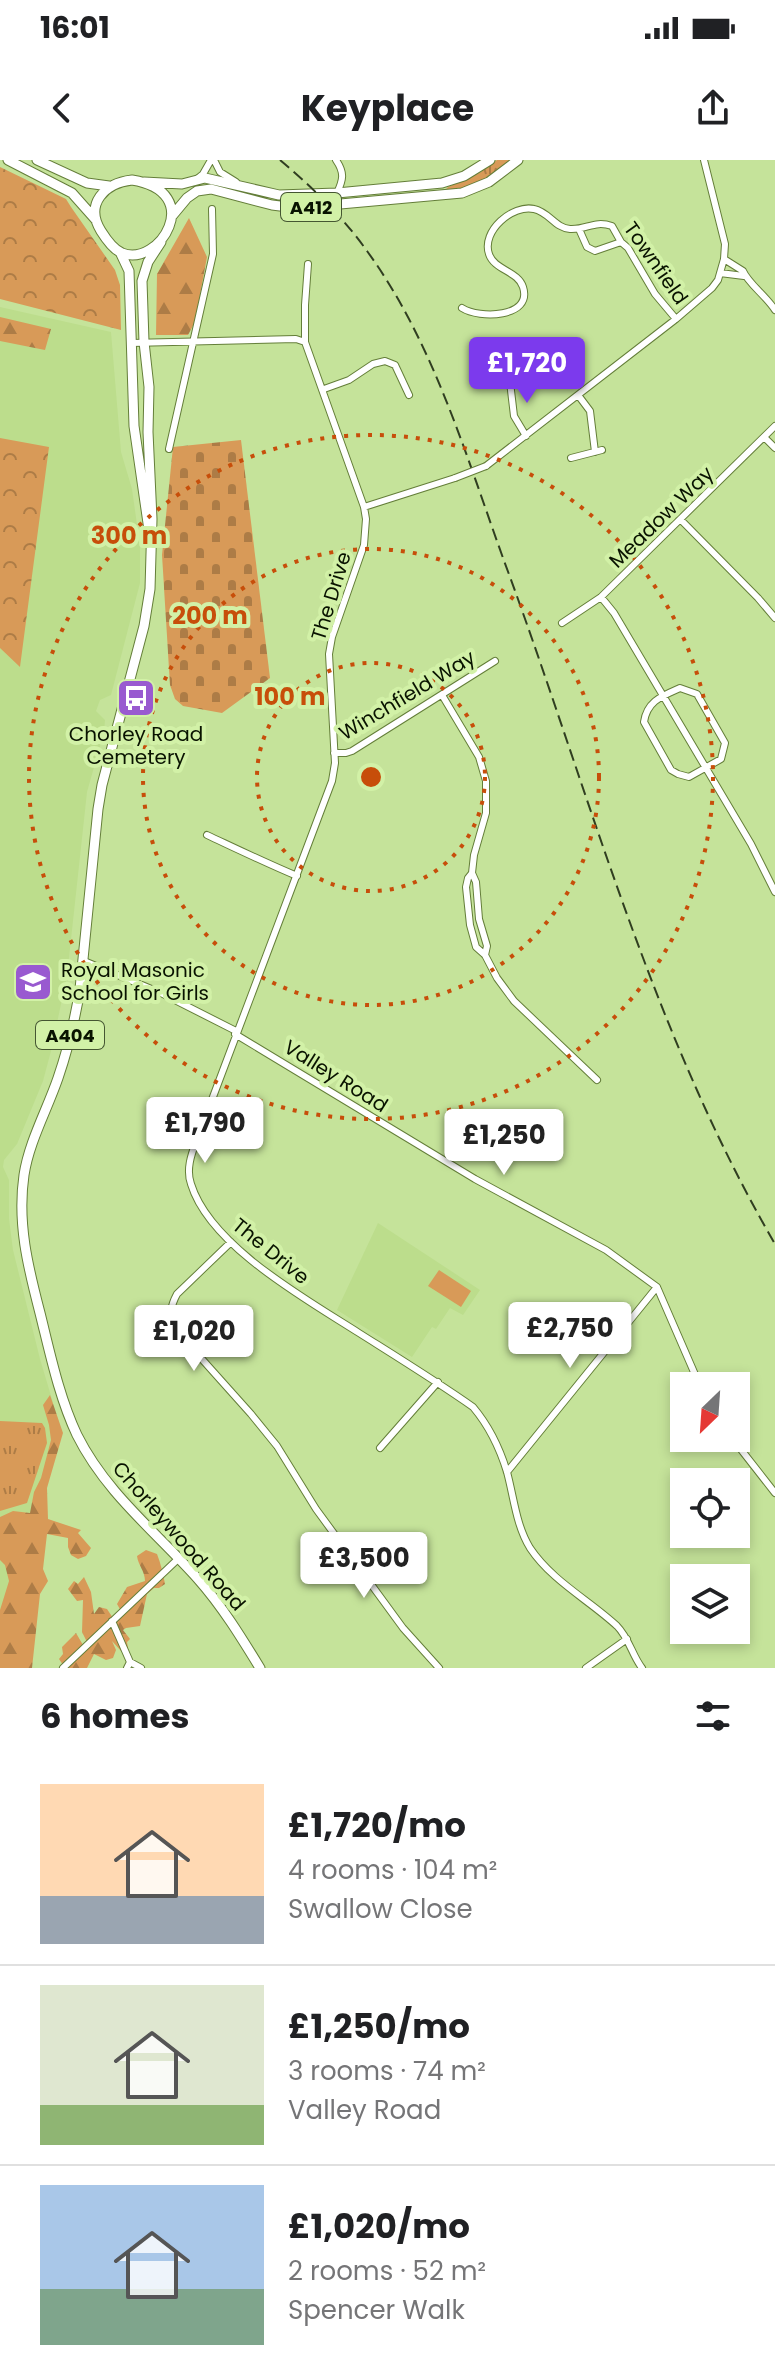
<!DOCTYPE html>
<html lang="en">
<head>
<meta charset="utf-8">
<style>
	body { margin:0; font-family:Poppins,sans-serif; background:#f6f6f6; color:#202124; height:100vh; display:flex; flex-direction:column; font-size:30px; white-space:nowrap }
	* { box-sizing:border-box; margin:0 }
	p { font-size:26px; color:#757577 }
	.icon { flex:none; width:44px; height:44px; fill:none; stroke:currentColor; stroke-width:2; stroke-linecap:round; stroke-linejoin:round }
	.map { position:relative; height:1508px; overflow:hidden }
	.panel { display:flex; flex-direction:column; background:#fff; flex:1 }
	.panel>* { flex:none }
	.needle { width:52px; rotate:205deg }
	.fabs { position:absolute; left:670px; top:1212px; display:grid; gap:16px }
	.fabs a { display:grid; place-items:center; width:80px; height:80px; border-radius:0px; background:#fff; box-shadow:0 4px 12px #0003; font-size:40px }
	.price { position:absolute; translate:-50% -68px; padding:0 18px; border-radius:8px; background:#fff; color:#222; font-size:26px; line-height:52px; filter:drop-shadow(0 2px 4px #0008) }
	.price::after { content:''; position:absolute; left:50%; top:48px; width:24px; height:18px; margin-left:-12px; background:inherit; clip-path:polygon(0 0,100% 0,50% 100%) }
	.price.current { background:#7c3aed; color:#fff }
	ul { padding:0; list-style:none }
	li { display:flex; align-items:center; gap:24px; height:200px; padding:0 40px }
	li+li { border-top:2px solid #e0e0e0 }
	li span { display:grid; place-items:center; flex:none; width:224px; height:160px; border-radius:0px; color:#555 }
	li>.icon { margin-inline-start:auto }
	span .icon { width:96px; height:96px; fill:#fffc; stroke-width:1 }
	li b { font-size:34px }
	h2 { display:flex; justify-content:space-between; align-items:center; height:96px; padding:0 40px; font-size:34px }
	.status { display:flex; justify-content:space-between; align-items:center; height:56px; padding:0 40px; background:#fff; direction:ltr }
	.status svg { height:22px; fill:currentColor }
	header { display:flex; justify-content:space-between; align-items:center; height:104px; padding:0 40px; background:#fff; font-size:36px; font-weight:700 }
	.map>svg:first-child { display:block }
	.built { fill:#bcdd8c }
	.grass { fill:url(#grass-tufts) }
	.forest { fill:url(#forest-firs) }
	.cemetery { fill:url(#cemetery-stones) }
	.park { fill:url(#park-crowns) }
	.pitch { fill:#d89a58 }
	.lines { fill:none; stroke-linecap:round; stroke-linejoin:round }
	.street-casing { stroke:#647e39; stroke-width:8 }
	.primary-casing { stroke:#647e39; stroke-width:11 }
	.street { stroke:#fff; stroke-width:6 }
	.primary { stroke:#fff; stroke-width:9 }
	.rail { stroke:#303e20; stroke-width:2; stroke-dasharray:12 6; stroke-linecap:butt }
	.street-bridge-casing { stroke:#647e39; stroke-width:8; stroke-linecap:butt }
	.street-bridge { stroke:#fff; stroke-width:6 }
	.ring { fill:none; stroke:#c74e0a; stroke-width:4; stroke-dasharray:4 8 }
	.labels { text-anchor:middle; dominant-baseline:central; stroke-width:8; stroke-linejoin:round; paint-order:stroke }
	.shield { fill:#d2f1a7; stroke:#455632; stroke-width:2 }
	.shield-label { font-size:18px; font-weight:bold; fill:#091300 }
	.street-label { font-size:20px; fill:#091300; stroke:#d2f1a7 }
	.poi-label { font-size:20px; fill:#091300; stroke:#d2f1a7 }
	.centre { fill:#c74e0a; stroke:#d2f1a7; stroke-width:4 }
	.ring-label { font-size:24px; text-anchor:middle; font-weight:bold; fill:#c74e0a; stroke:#d2f1a7; stroke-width:8; stroke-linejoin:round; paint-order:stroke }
</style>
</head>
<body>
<div class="status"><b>16:01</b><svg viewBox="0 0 49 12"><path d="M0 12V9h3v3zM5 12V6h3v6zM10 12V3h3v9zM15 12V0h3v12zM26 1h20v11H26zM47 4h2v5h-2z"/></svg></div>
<header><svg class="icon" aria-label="back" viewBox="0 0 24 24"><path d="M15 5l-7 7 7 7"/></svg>Keyplace<svg class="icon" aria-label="share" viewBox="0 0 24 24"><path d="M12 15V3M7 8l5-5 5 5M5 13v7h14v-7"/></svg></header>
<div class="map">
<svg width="775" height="1508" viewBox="0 0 775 1508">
	<defs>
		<pattern id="grass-tufts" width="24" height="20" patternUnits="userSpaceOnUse" patternTransform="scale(2)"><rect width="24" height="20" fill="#d89a58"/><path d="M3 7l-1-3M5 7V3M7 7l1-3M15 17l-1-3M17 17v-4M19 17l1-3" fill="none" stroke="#ad7c46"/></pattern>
		<pattern id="forest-firs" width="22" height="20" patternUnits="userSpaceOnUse" patternTransform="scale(2)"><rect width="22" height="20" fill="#d89a58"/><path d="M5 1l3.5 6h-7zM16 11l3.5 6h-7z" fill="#ad7c46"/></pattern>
		<pattern id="cemetery-stones" width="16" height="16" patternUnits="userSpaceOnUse" patternTransform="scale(2)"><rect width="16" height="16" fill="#d89a58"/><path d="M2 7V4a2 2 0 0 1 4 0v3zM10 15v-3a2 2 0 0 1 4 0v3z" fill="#ad7c46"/></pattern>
		<pattern id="park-crowns" width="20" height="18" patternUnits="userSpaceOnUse" patternTransform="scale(2)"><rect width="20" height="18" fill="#d89a58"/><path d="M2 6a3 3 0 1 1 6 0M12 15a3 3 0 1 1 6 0" fill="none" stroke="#ad7c46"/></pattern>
	</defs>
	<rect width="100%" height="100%" fill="#c5e39a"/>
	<path class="built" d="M 0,147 L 111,172 L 121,292 L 132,329 L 140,386 L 140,423 L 111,535 L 100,540 L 96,551 L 105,560 L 104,572 L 87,632 L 67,816 L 51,891 L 43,921 L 17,984 L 4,1000 L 3,1007 L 9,1020 L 9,1059 L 13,1090 L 40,1199 L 60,1266 L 23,1401 L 0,1508 Z
		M 378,1063 L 480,1130 L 463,1155 L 450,1148 L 436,1169 L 432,1167 L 412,1197 L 337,1150 Z"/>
	<path class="grass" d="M 497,0 L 515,0 C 495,19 468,27 442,33 L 448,27 L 481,12 Z
		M 0,1261 L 42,1263 L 45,1268 L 47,1283 L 27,1343 L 0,1351 Z"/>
	<path class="forest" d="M 189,58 L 207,97 L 195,162 L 188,175 L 156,175 L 157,114 Z
		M 0,157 L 51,169 L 45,190 L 0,181 Z
		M 50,1235 L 63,1273 L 47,1328 L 48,1359 L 81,1370 L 78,1373 L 91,1388 L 86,1396 L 78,1399 L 71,1395 L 68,1387 L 68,1378 L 47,1374 L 43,1409 L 48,1421 L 40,1434 L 32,1508 L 0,1508 L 0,1450 L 9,1421 L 5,1405 L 0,1400 L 0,1357 L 13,1351 L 30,1353 L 34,1332 L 41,1318 L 51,1280 L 49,1265 L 43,1245 Z
		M 146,1390 L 157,1394 C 161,1404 163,1414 165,1424 L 159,1428 L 154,1428 L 147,1434 L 140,1466 L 126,1468 L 123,1470 L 130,1479 L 127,1482 L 128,1488 L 121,1491 L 112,1481 L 116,1490 L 113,1498 L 106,1500 L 94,1494 L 87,1508 L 60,1508 L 63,1505 L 59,1499 L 63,1494 L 62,1487 L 76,1473 L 83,1485 L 87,1482 L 82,1472 L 83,1440 L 77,1441 L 68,1429 L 74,1421 L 78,1424 L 84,1417 L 91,1432 L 94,1454 L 99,1447 L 107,1449 L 115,1461 L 121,1451 L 117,1444 L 127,1427 L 145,1421 C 145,1411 138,1405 137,1396 Z"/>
	<path class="cemetery" d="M 241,280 L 270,518 L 222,553 L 183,546 L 175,539 L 170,525 L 162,395 L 173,287 Z"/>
	<path class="park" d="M 0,7 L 66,39 L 71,47 L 115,110 L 120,125 L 121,170 L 0,139 Z
		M 0,278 L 49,287 L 20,507 L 0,488 Z"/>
	<path class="pitch" d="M 439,1110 L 471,1131 L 461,1147 L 428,1126 Z"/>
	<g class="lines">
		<g class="street-casing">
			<path id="street" d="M 214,0 L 220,12 L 236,22
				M 336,0 C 345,13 343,20 337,33
				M 197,19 L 203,14 L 211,0
				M 579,69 L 587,87 L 595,91 L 621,82
				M 724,99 L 743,111 C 748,123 766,136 775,150
				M 308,104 L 305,145 L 305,182 L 364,347 L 366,359 L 364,385 L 332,477 L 329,494 L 335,603 L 332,621 L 196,982 C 191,995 186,1010 191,1024 C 210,1086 306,1139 359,1173 C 397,1197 436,1221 473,1247 C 489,1266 500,1289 507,1312 C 514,1338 516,1365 530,1388 C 552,1421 589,1440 617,1466 C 629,1478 632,1495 642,1508
				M 720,113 L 744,116
				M 462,148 C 479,159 533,158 523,127 C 518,111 494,110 489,94 C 481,71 513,44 534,49 C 549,52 555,68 570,69 C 587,70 594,60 612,66 L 621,82 L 628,88 L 655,134 L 676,159
				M 131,183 L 296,179 L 305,182
				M 510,222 L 514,256 L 526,276
				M 324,229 L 349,220 L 373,204 L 385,201 L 395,205 L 409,235
				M 578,235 L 590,251 L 595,292
				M 765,278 L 775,288
				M 169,289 L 213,94 L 212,49
				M 571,298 L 602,290
				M 486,306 L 676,159 L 712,128 L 718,120 L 724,99 L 725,84 L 704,0
				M 364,347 L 455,318
				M 681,360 L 758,438 L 775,458
				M 601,437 L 614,453 L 751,684 L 775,732
				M 562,463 L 601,437 L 775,266
				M 680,528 L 697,534 L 725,583 L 721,599 L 689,617 L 678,614 L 671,610 L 644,562 C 647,541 662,536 680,528 Z
				M 442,535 L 479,597 L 486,621 L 486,653 L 474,695 L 472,713 L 468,718 L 466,727 L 470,765 L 476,787 L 485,795 L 497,818 L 514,841 L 597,920
				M 334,593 L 346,593 L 352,591 L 495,501
				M 207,675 C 237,689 266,703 297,716
				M 472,713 L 476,722 L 479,759 L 487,786 L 485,795
				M 84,801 L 161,833 L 236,871
				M 235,874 L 475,1019 L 606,1090 L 657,1127 L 700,1226
				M 231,1082 L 177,1134 C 170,1147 169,1156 175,1169 L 251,1254 L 277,1286 L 316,1349 L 403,1468 L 439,1508
				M 732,1278 L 775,1333
				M 380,1288 L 438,1222
				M 507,1312 L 657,1127
				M 112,1461 L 130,1502 L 127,1508
				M 130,1502 L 141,1508
				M 63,1508 L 178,1399
				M 586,1508 L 627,1479"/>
		</g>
		<g class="primary-casing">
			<path id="primary" d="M 8,0 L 72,33 L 96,60
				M 37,0 L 87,23 L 109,26
				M 132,20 C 207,32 159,108 122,93 C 114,90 106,79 101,71 C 84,44 105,23 132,20 Z
				M 144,22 L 182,24 L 205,18 L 279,35 L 337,33 L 442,23 L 464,16 L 490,0
				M 172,56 L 187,38 L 197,31 L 211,29 L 272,45 L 296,48 L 462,33 L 489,22 L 518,0
				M 161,82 L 148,102 L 142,121 L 144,182 L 149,227 L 148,272 L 152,359 L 150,429 L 144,466 L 102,625 L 98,649 L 80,829 C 75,859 68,889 58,918 C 47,950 29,982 24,1015 C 17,1063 28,1107 40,1153 C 50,1193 59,1237 77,1275 C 106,1333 155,1371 198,1419 C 222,1446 241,1477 260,1508
				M 120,92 L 129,111 L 134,266 L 149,370"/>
		</g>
		<use href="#street" class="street"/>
		<use href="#primary" class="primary"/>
		<path class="rail" d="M 280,0 C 312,27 343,57 367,91 C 437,187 469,307 510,417 C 592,642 654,876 775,1084"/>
		<g class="street-bridge-casing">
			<path id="street-bridge" d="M 455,318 L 486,306"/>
		</g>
		<use href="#street-bridge" class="street-bridge"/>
	</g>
	<g class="ring">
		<circle cx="371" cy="617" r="114"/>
		<circle cx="371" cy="617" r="228"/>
		<circle cx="371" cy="617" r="342"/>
	</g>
	<defs>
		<g id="bus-square" transform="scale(2)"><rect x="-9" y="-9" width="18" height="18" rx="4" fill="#995ad0" stroke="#d2f1a7"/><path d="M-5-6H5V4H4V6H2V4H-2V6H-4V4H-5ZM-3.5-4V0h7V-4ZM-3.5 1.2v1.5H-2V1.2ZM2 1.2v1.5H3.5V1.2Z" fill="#fff"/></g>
		<g id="school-square" transform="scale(2)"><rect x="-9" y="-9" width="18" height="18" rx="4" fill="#995ad0" stroke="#d2f1a7"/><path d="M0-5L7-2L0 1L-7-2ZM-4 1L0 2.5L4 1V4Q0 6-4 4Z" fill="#fff"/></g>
	</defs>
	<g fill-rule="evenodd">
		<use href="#bus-square" x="136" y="538"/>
		<use href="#school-square" x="33" y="822"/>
	</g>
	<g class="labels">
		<g class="shield">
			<rect x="281" y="33" width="60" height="28" rx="6"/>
			<rect x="36" y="861" width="68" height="28" rx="6"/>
		</g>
		<g class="shield-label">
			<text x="311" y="47">A412</text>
			<text x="70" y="875">A404</text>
		</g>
		<g class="street-label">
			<text transform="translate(656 103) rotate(55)">Townfield</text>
			<text transform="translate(661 357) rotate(-44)">Meadow Way</text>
			<text transform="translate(331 436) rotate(-73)">The Drive</text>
			<text transform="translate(407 535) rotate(-31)">Winchfield Way</text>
			<text transform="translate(336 916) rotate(32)">Valley Road</text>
			<text transform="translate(271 1091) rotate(39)">The Drive</text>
			<text transform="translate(179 1376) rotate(49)">Chorleywood Road</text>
		</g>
		<g class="poi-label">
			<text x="136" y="574">Chorley Road<tspan x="136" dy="23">Cemetery</tspan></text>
			<text x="61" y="810" text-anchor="start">Royal Masonic<tspan x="61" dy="23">School for Girls</tspan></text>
		</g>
	</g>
	<circle cx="371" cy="617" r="12" class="centre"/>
	<g class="ring-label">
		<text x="129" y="384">300 m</text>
		<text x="210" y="464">200 m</text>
		<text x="290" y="545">100 m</text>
	</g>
</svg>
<div class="fabs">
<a><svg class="needle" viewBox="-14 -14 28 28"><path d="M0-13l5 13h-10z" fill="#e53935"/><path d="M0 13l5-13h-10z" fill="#757577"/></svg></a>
<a><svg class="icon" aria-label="locate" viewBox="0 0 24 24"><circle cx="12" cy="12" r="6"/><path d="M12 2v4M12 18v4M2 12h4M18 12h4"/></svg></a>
<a><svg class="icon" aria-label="layers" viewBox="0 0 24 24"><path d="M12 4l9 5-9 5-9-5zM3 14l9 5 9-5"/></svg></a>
</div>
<b class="price current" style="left:527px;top:245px">£1,720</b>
<b class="price" style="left:205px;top:1005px">£1,790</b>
<b class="price" style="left:504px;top:1017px">£1,250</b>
<b class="price" style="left:570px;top:1210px">£2,750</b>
<b class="price" style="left:194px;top:1213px">£1,020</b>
<b class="price" style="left:364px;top:1440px">£3,500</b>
</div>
<section class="panel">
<h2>6 homes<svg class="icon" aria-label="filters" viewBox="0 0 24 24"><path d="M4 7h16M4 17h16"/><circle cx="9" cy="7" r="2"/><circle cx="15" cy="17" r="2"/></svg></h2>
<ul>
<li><span style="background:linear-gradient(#ffd9b3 70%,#9aa5b1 0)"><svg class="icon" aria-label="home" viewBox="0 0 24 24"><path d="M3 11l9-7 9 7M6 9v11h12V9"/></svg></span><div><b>£1,720/mo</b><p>4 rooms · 104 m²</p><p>Swallow Close</p></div></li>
<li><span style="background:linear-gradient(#dfe7d0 75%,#8fb573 0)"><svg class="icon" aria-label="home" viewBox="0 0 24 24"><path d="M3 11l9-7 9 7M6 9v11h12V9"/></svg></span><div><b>£1,250/mo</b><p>3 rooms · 74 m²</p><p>Valley Road</p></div></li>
<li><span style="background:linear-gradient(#a9c7e8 65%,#7fa58c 0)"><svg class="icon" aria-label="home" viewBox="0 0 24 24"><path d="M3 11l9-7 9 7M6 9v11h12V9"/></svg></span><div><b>£1,020/mo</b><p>2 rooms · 52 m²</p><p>Spencer Walk</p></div></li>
</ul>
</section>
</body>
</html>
